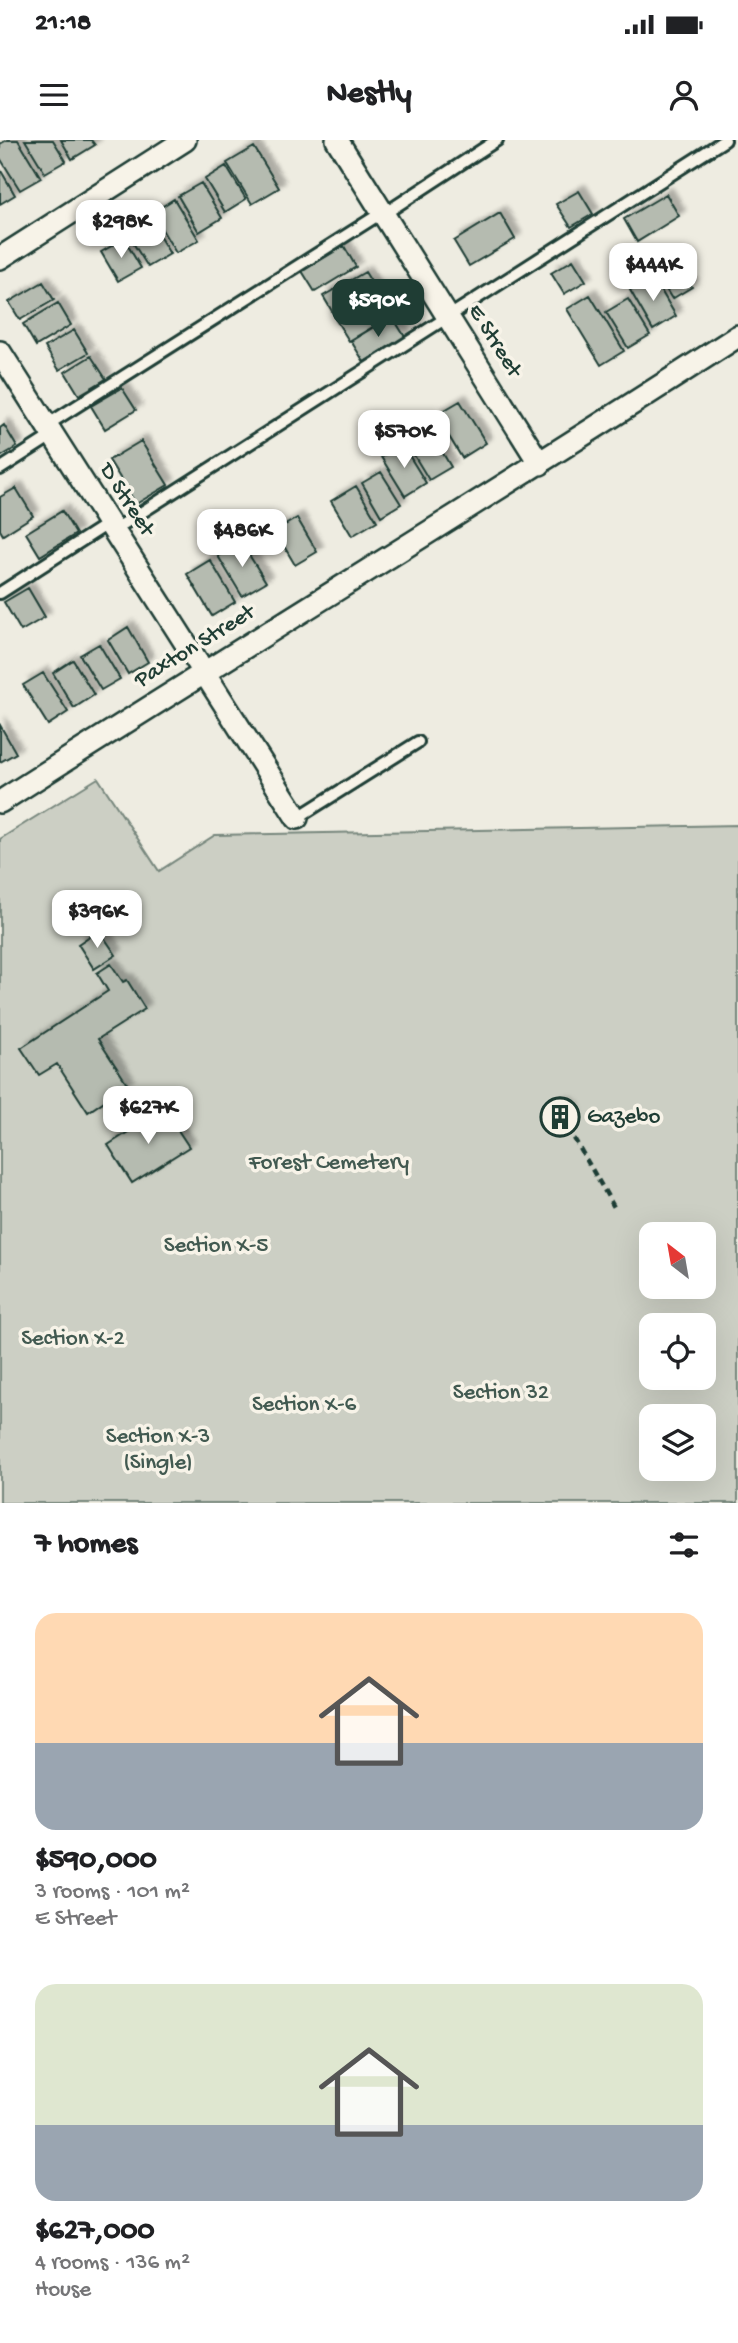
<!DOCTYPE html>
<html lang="en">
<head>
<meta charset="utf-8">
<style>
	body { margin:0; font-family:"Gochi Hand",sans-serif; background:#f6f6f6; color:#202124; height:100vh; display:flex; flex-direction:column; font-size:26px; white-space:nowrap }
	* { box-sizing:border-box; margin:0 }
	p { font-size:23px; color:#757577 }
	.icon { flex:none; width:38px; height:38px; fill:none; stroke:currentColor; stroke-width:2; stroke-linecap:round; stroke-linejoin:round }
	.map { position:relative; height:1363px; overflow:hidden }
	.drawer { display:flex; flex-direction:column; background:#fff; flex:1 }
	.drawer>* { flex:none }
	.needle { width:46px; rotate:329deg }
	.buttons { position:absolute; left:639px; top:1082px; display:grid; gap:14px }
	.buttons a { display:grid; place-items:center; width:77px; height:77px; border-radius:14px; background:#fff; box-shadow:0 7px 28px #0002; font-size:35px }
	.price { position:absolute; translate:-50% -60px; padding:0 16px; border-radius:14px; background:#fff; color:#222; font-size:23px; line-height:46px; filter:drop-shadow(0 2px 4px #0008) }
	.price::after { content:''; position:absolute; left:50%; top:42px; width:21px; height:16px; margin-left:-10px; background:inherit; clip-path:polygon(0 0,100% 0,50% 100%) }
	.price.selected { background:#1f3d34; color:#fff }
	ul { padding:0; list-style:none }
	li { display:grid; align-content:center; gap:14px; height:371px; padding:0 35px }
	li span { display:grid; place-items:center; height:217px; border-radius:21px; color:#555 }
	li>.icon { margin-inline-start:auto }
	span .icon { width:126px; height:126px; fill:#fffc; stroke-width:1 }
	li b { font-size:30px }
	h2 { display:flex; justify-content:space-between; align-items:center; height:84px; padding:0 35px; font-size:30px }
	.status { display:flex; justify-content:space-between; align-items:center; height:49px; padding:0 35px; background:#fff; direction:ltr }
	.status svg { height:19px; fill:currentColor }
	header { display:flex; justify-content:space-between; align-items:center; height:91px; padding:0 35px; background:#fff; font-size:32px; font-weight:700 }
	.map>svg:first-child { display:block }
	.green { fill:#cccfc4; stroke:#76867c; stroke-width:2; fill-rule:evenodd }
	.building { fill:#b5bbb0; stroke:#1f3d34; stroke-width:2; filter:url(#shadow) }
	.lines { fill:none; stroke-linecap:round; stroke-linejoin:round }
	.service-casing { stroke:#1f3d34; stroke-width:16 }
	.minor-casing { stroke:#1f3d34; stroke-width:26 }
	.path { stroke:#1f3d34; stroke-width:4.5; stroke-dasharray:7 5; stroke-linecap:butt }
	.service { stroke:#f7f3e8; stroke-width:10 }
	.minor { stroke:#f7f3e8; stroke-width:21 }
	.labels { text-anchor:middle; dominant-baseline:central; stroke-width:7; stroke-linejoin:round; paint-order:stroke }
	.street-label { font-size:23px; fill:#1f3d34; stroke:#f7f3e8 }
	.poi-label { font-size:23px; fill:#1f3d34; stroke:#f7f3e8; text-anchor:start }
	.park-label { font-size:23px; fill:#425a51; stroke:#f7f3e8 }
</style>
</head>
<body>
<div class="status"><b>21:18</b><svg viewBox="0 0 49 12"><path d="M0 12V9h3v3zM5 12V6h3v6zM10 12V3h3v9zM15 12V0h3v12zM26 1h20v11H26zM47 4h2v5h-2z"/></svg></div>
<header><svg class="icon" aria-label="menu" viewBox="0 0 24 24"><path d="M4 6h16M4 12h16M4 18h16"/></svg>Nestly<svg class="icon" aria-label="person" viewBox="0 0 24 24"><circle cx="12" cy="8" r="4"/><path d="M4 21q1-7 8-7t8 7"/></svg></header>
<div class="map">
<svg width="738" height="1363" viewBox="0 0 738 1363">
	<defs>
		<filter id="shadow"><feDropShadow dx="6" dy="-6" stdDeviation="2" flood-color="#0004"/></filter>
	</defs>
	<rect width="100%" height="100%" fill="#eeece1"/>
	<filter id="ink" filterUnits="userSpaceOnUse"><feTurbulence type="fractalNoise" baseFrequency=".0143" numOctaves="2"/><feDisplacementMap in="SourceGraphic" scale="14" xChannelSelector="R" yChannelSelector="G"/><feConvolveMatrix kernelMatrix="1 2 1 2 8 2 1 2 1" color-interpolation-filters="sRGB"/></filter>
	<g filter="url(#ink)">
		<path class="green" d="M 98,638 L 159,731 L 215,695 L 738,685 L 738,1363 L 0,1363 L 0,699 ZM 651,1094 L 704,1094 L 704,1146 L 651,1146 ZM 651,1185 L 704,1185 L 704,1237 L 651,1237 ZM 651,1276 L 704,1276 L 704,1328 L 651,1328 Z"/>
		<path class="building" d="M 7,0 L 18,0 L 41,38 L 20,50 L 0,18 L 0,4 Z
			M 25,0 L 53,0 L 66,21 L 45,33 Z
			M 61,0 L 91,0 L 95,5 L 72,19 Z
			M 254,7 L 279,48 L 252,64 L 227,23 Z
			M 226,26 L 246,59 L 225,72 L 205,39 Z
			M 0,29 L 15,55 L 0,64 Z
			M 201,43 L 222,78 L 199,92 L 178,56 Z
			M 579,51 L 593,74 L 571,87 L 556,64 Z
			M 666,54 L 679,76 L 637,102 L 624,79 Z
			M 174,59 L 199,100 L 176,113 L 152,73 Z
			M 500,73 L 515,99 L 469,126 L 454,101 Z
			M 147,76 L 170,114 L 148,127 L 125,90 Z
			M 124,99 L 141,128 L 118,141 L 101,112 Z
			M 344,106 L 356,127 L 315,152 L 302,131 Z
			M 675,118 L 692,147 L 672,159 L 654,130 Z
			M 573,120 L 586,141 L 564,154 L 551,133 Z
			M 365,132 L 378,153 L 336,178 L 323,156 Z
			M 653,137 L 676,176 L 653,190 L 630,150 Z
			M 43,142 L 54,160 L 20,180 L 9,162 Z
			M 378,155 L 391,176 L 349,201 L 336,180 Z
			M 590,155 L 624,211 L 601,225 L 567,169 Z
			M 628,159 L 650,195 L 628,208 L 606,172 Z
			M 58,163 L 71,185 L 36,206 L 23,184 Z
			M 392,176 L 405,197 L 364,222 L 351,201 Z
			M 74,190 L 88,213 L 59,230 L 45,207 Z
			M 91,216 L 106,239 L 79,255 L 65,232 Z
			M 122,248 L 136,270 L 105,289 L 91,266 Z
			M 460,261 L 486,303 L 462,318 L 436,275 Z
			M 4,285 L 17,307 L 0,317 L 0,288 Z
			M 428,288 L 451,327 L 429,340 L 406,302 Z
			M 141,301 L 168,345 L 136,364 L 109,320 Z
			M 402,304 L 426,343 L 405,356 L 381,317 Z
			M 381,332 L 401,364 L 381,376 L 362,343 Z
			M 356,346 L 377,381 L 352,396 L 331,361 Z
			M 16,348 L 33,376 L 3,395 L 0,390 L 0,357 Z
			M 62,371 L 76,394 L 40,416 L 26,393 Z
			M 297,378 L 317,412 L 295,425 L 275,391 Z
			M 241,402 L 266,442 L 242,456 L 218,416 Z
			M 210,420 L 235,462 L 212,476 L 187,434 Z
			M 28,448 L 45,477 L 21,491 L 4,462 Z
			M 128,487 L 148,522 L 128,534 L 108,500 Z
			M 99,504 L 120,539 L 101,550 L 80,515 Z
			M 73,520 L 94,555 L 74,568 L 53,533 Z
			M 43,533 L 68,572 L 48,585 L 23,545 Z
			M 0,585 L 16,613 L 0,622 Z
			M 99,790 L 116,815 L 94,829 L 78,804 Z
			M 111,824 L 123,842 L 127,840 L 145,869 L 98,899 L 128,945 L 88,972 L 57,924 L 39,935 L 21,908 L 108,851 L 97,833 Z
			M546 977a14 14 0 1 1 28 0a14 14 0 1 1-28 0Z
			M 164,969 L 189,1007 L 132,1043 L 108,1005 Z"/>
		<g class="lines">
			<g class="service-casing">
				<path id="service" d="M 384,74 L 497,0
					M 47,285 L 383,72
					M 0,329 L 53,295
					M 114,390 L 725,0
					M 0,453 L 109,383
					M 297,678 L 418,602"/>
			</g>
			<g class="minor-casing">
				<path id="minor" d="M 337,0 L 540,324
					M 0,118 L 185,0
					M 0,212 L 297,678
					M 0,662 C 245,505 494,354 738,196"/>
			</g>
			<path class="path" d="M 568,988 L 614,1067"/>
			<use href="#service" class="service"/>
			<use href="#minor" class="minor"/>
		</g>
	</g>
	<defs>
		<g id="building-ring" transform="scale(2.0125)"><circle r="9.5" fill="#f7f3e8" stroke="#1f3d34" stroke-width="1.5"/><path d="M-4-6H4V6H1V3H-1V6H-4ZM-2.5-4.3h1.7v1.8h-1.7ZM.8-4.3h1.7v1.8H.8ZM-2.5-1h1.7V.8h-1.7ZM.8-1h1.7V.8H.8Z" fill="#1f3d34"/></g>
	</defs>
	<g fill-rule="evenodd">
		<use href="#building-ring" x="560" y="977"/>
	</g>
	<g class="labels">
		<g class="street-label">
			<text transform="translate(494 201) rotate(58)">E Street</text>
			<text transform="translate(126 360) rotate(57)">D Street</text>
			<text transform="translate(195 507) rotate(-32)">Paxton Street</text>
		</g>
		<g class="poi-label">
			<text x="587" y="977">Gazebo</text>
		</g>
		<g class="park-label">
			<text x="329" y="1023">Forest Cemetery</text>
			<text x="216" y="1106">Section X-5</text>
			<text x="73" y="1199">Section X-2</text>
			<text x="501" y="1253">Section 32</text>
			<text x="304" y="1265">Section X-6</text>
			<text x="158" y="1297">Section X-3<tspan x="158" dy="26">(Single)</tspan></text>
		</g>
	</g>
</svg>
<div class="buttons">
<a><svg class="needle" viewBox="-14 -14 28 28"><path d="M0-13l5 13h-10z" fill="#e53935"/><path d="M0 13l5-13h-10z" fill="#757577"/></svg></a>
<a><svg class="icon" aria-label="locate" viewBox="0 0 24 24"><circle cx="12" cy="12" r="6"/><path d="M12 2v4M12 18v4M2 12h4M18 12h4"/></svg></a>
<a><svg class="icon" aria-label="layers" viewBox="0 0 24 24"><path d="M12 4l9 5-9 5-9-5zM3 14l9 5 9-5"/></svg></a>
</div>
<b class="price" style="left:121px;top:120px">$298K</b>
<b class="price" style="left:653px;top:163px">$444K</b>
<b class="price selected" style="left:378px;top:199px">$590K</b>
<b class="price" style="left:404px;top:330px">$570K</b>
<b class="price" style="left:242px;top:429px">$486K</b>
<b class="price" style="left:97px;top:810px">$396K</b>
<b class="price" style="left:148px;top:1006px">$627K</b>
</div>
<section class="drawer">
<h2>7 homes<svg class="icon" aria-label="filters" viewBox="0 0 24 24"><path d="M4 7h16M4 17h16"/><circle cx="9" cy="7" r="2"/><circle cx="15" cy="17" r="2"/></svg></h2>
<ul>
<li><span style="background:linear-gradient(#ffd9b3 60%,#9aa5b1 0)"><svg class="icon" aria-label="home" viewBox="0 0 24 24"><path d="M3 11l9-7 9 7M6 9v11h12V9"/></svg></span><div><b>$590,000</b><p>3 rooms · 101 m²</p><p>E Street</p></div></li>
<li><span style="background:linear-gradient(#dfe7d0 65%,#9aa5b1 0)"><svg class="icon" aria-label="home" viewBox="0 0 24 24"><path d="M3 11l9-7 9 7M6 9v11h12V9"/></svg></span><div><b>$627,000</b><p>4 rooms · 136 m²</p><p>House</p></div></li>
</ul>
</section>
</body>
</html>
